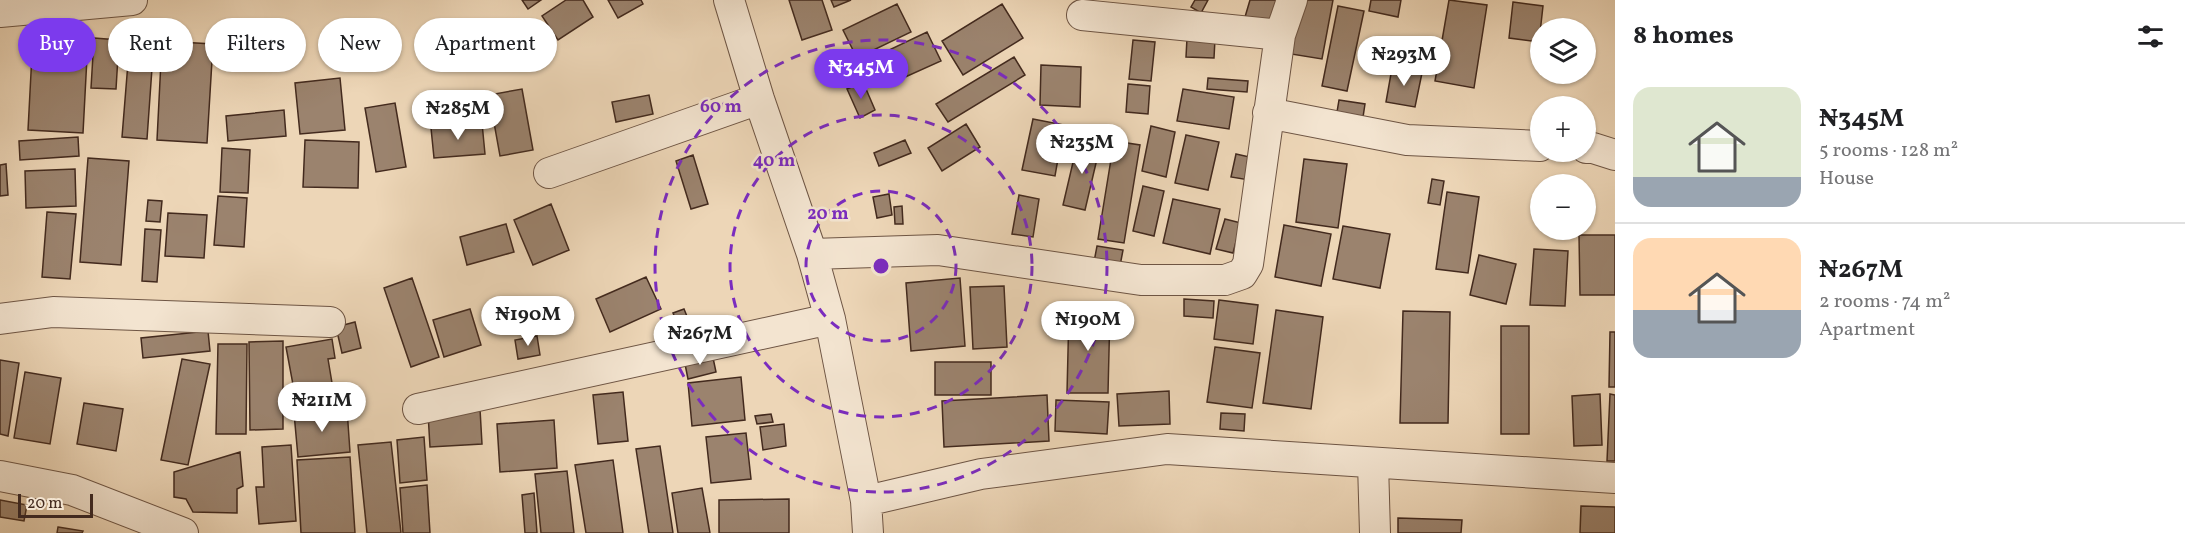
<!DOCTYPE html>
<html lang="en">
<head>
<meta charset="utf-8">
<style>
	body { margin:0; font-family:Vollkorn,serif; background:#f6f6f6; color:#202124; height:100vh; display:flex; flex-direction:column; font-size:22px; white-space:nowrap }
	* { box-sizing:border-box; margin:0 }
	p { font-size:20px; color:#757577 }
	.icon { flex:none; width:33px; height:33px; fill:none; stroke:currentColor; stroke-width:2; stroke-linecap:round; stroke-linejoin:round }
	.map { position:relative; flex:1; overflow:hidden }
	.details { display:flex; flex-direction:column; background:#fff; width:570px }
	.details>* { flex:none }
	.hud { position:absolute; left:18px; top:18px; width:570px; height:54px; display:flex; gap:12px }
	.buttons { position:absolute; left:1530px; top:18px; display:grid; gap:12px }
	.buttons a { display:grid; place-items:center; width:66px; height:66px; border-radius:50%; background:#fff; box-shadow:0 2px 4px #0004; font-size:30px }
	.scale { position:absolute; left:18px; bottom:15px; width:75px; box-sizing:border-box; padding-left:6px; border:3px solid #432a1e; border-top:0; font-size:16px; line-height:21px; white-space:nowrap; color:#432a1e; -webkit-text-stroke:4px #f3e4d0; paint-order:stroke }
	.price { position:absolute; translate:-50% -51px; padding:0 14px; border-radius:21px; background:#fff; color:#222; font-size:20px; line-height:39px; filter:drop-shadow(0 2px 3px #0008) }
	.price::after { content:''; position:absolute; left:50%; top:36px; width:18px; height:14px; margin-left:-9px; background:inherit; clip-path:polygon(0 0,100% 0,50% 100%) }
	.price.current { background:#7c3aed; color:#fff }
	ul { padding:0; list-style:none }
	li { display:flex; align-items:center; gap:18px; height:150px; padding:0 18px }
	li+li { border-top:2px solid #e0e0e0 }
	li span { display:grid; place-items:center; flex:none; width:168px; height:120px; border-radius:18px; color:#555 }
	li>.icon { margin-inline-start:auto }
	span .icon { width:72px; height:72px; fill:#fffc; stroke-width:1 }
	li b { font-size:26px }
	h2 { display:flex; justify-content:space-between; align-items:center; height:72px; padding:0 18px; font-size:26px }
	.chip { padding:0 21px; border-radius:27px; background:#fff; box-shadow:0 2px 4px #0004; font-size:21px; line-height:54px }
	.chip.current { background:#7c3aed; color:#fff }
	main { display:flex; flex:1; min-height:0 }
	.map>svg:first-child { display:block }
	.building { fill:#9b836e; stroke:#432a1e; stroke-width:1.5 }
	.lines { fill:none; stroke-linecap:round; stroke-linejoin:round }
	.minor-casing { stroke:#6e5544; stroke-width:32 }
	.minor { stroke:#f3e4d0; stroke-width:30 }
	.ring { fill:none; stroke:#7b2cbf; stroke-width:3; stroke-dasharray:10 8 }
	.centre { fill:#7b2cbf; stroke:#f3e4d0; stroke-width:3 }
	.ring-label { font-size:18px; text-anchor:middle; font-weight:bold; fill:#7b2cbf; stroke:#f3e4d0; stroke-width:5; stroke-linejoin:round; paint-order:stroke }
</style>
</head>
<body>
<main>
<div class="map">
<svg width="1615" height="533" viewBox="0 0 1615 533">
	<rect width="100%" height="100%" fill="#edd6b7"/>
	<filter id="stains"><feTurbulence type="fractalNoise" baseFrequency=".00333" numOctaves="4"/><feColorMatrix values="0 0 0 0 .2 0 0 0 0 .09 0 0 0 0 .02 0 0 0 .5 -.17"/></filter>
	<radialGradient id="worn" r=".72"><stop offset=".6" stop-color="#630" stop-opacity="0"/><stop offset="1" stop-color="#630" stop-opacity=".3"/></radialGradient>
	<path class="building" d="M 522,0 L 541,0 L 528,9 Z
		M 566,0 L 583,0 L 593,17 L 558,40 L 542,16 Z
		M 608,0 L 641,0 L 643,4 L 618,18 Z
		M 789,0 L 822,0 L 832,30 L 802,40 Z
		M 831,0 L 851,0 L 834,7 Z
		M 1195,0 L 1208,0 L 1201,13 L 1191,7 Z
		M 1250,0 L 1285,0 L 1278,26 L 1245,17 Z
		M 1301,0 L 1333,0 L 1322,59 L 1291,54 Z
		M 1371,0 L 1401,0 L 1398,17 L 1369,11 Z
		M 1449,0 L 1487,5 L 1474,88 L 1435,81 Z
		M 1513,2 L 1543,6 L 1539,42 L 1509,38 Z
		M 897,4 L 911,32 L 857,58 L 843,30 Z
		M 1002,4 L 1023,38 L 963,75 L 942,41 Z
		M 1338,6 L 1364,11 L 1347,91 L 1322,86 Z
		M 927,32 L 941,61 L 903,78 L 889,50 Z
		M 33,35 L 88,38 L 83,133 L 28,130 Z
		M 94,38 L 119,40 L 116,89 L 91,88 Z
		M 130,38 L 154,40 L 147,139 L 122,137 Z
		M 1187,38 L 1215,39 L 1214,58 L 1186,57 Z
		M 1133,40 L 1155,42 L 1151,81 L 1129,79 Z
		M 162,41 L 213,44 L 207,143 L 157,140 Z
		M 1014,57 L 1025,75 L 948,122 L 936,104 Z
		M 1041,65 L 1081,67 L 1080,107 L 1040,105 Z
		M 1392,68 L 1422,73 L 1415,107 L 1386,102 Z
		M 340,78 L 345,130 L 300,134 L 295,83 Z
		M 1208,78 L 1248,81 L 1247,92 L 1207,89 Z
		M 863,82 L 875,110 L 860,118 L 847,89 Z
		M 1128,84 L 1150,86 L 1148,114 L 1126,112 Z
		M 522,89 L 533,150 L 500,156 L 489,95 Z
		M 1183,89 L 1234,97 L 1229,129 L 1177,121 Z
		M 649,95 L 653,114 L 616,122 L 612,102 Z
		M 1339,100 L 1365,104 L 1363,117 L 1337,112 Z
		M 395,103 L 406,167 L 376,172 L 365,108 Z
		M 284,110 L 286,136 L 228,141 L 226,116 Z
		M 1033,119 L 1064,125 L 1055,176 L 1022,170 Z
		M 482,123 L 485,154 L 434,158 L 431,128 Z
		M 966,124 L 980,147 L 942,171 L 928,148 Z
		M 1151,126 L 1175,132 L 1166,177 L 1142,171 Z
		M 1186,135 L 1219,142 L 1208,190 L 1175,183 Z
		M 78,137 L 79,156 L 20,160 L 19,141 Z
		M 305,140 L 359,142 L 358,188 L 303,187 Z
		M 905,140 L 911,153 L 879,166 L 874,153 Z
		M 1078,141 L 1100,146 L 1085,210 L 1063,205 Z
		M 1114,141 L 1140,145 L 1124,243 L 1098,239 Z
		M 222,148 L 250,150 L 248,193 L 220,192 Z
		M 1236,154 L 1254,158 L 1249,180 L 1231,177 Z
		M 693,155 L 708,204 L 691,209 L 676,161 Z
		M 88,158 L 129,161 L 121,265 L 80,262 Z
		M 1304,159 L 1347,164 L 1338,228 L 1296,222 Z
		M 6,164 L 8,195 L 0,196 L 0,165 Z
		M 75,169 L 76,206 L 26,208 L 25,171 Z
		M 1432,179 L 1444,181 L 1440,205 L 1428,203 Z
		M 1143,186 L 1164,191 L 1154,236 L 1133,231 Z
		M 1447,192 L 1479,197 L 1468,273 L 1436,269 Z
		M 889,194 L 892,215 L 877,218 L 873,197 Z
		M 1019,195 L 1039,199 L 1033,237 L 1012,234 Z
		M 218,196 L 247,198 L 244,247 L 214,245 Z
		M 1173,199 L 1220,209 L 1210,254 L 1163,243 Z
		M 148,200 L 162,201 L 160,222 L 146,221 Z
		M 551,204 L 569,250 L 533,265 L 514,220 Z
		M 902,206 L 903,224 L 895,224 L 894,207 Z
		M 47,212 L 76,214 L 70,279 L 42,277 Z
		M 168,213 L 207,215 L 204,258 L 165,256 Z
		M 1225,219 L 1241,223 L 1233,253 L 1216,249 Z
		M 506,224 L 514,252 L 467,265 L 460,237 Z
		M 1284,225 L 1331,234 L 1321,286 L 1275,277 Z
		M 1343,226 L 1390,234 L 1380,288 L 1333,279 Z
		M 145,229 L 161,230 L 157,282 L 142,281 Z
		M 1579,235 L 1615,235 L 1615,295 L 1580,295 Z
		M 1097,246 L 1123,250 L 1120,266 L 1094,262 Z
		M 1534,249 L 1568,251 L 1565,306 L 1530,305 Z
		M 1479,255 L 1516,264 L 1506,304 L 1470,295 Z
		M 646,277 L 661,309 L 610,332 L 596,299 Z
		M 412,278 L 439,357 L 411,367 L 384,288 Z
		M 960,278 L 965,346 L 911,351 L 906,283 Z
		M 1004,286 L 1007,347 L 973,349 L 970,287 Z
		M 1184,299 L 1214,301 L 1213,318 L 1184,316 Z
		M 1219,300 L 1258,305 L 1253,344 L 1214,339 Z
		M 470,309 L 481,345 L 444,357 L 433,320 Z
		M 684,309 L 691,326 L 680,330 L 673,313 Z
		M 1276,310 L 1323,317 L 1311,409 L 1263,403 Z
		M 1069,311 L 1110,311 L 1108,393 L 1067,393 Z
		M 1403,311 L 1450,312 L 1448,423 L 1400,423 Z
		M 355,322 L 361,348 L 342,353 L 336,327 Z
		M 1501,326 L 1529,326 L 1529,434 L 1501,434 Z
		M 208,331 L 210,351 L 143,358 L 141,338 Z
		M 1610,332 L 1615,332 L 1615,387 L 1609,387 Z
		M 537,336 L 540,355 L 518,359 L 515,340 Z
		M 332,339 L 335,358 L 328,359 L 332,383 L 294,390 L 286,347 Z
		M 283,341 L 283,429 L 250,430 L 249,342 Z
		M 218,344 L 247,344 L 246,434 L 216,434 Z
		M 1215,347 L 1260,353 L 1252,408 L 1207,402 Z
		M 712,353 L 716,372 L 688,379 L 684,359 Z
		M 182,359 L 210,364 L 188,465 L 161,460 Z
		M 0,360 L 19,363 L 8,436 L 0,434 Z
		M 935,362 L 991,362 L 991,395 L 935,395 Z
		M 25,372 L 61,378 L 50,444 L 14,438 Z
		M 741,377 L 745,420 L 692,426 L 688,383 Z
		M 337,388 L 338,405 L 293,408 L 292,392 Z
		M 1169,391 L 1170,424 L 1119,426 L 1117,394 Z
		M 623,392 L 628,441 L 598,444 L 593,395 Z
		M 1600,394 L 1602,445 L 1574,446 L 1572,396 Z
		M 1610,394 L 1615,395 L 1615,461 L 1607,461 Z
		M 1047,395 L 1049,441 L 944,447 L 942,401 Z
		M 1056,400 L 1109,402 L 1107,434 L 1055,431 Z
		M 84,403 L 123,409 L 116,451 L 77,444 Z
		M 347,409 L 350,452 L 298,457 L 294,413 Z
		M 480,409 L 482,444 L 430,447 L 428,413 Z
		M 1221,413 L 1245,414 L 1244,431 L 1220,429 Z
		M 771,414 L 773,422 L 757,424 L 755,416 Z
		M 554,420 L 557,468 L 500,472 L 497,424 Z
		M 784,424 L 786,446 L 763,450 L 760,427 Z
		M 746,433 L 751,479 L 711,483 L 706,437 Z
		M 424,437 L 427,480 L 400,483 L 397,440 Z
		M 391,442 L 401,533 L 367,533 L 358,445 Z
		M 291,445 L 296,521 L 259,524 L 256,487 L 264,487 L 262,447 Z
		M 660,446 L 673,533 L 649,533 L 636,449 Z
		M 240,452 L 243,486 L 237,489 L 237,513 L 193,512 L 186,499 L 174,497 L 174,472 Z
		M 350,457 L 355,533 L 301,533 L 297,460 Z
		M 613,460 L 623,533 L 586,533 L 575,465 Z
		M 567,471 L 574,533 L 541,533 L 535,474 Z
		M 427,485 L 430,533 L 403,533 L 400,488 Z
		M 702,488 L 710,533 L 678,533 L 672,493 Z
		M 534,493 L 537,533 L 525,533 L 522,495 Z
		M 789,499 L 789,533 L 719,533 L 719,500 Z
		M 0,500 L 27,505 L 24,521 L 0,517 Z
		M 1581,506 L 1615,507 L 1615,533 L 1580,533 Z
		M 1398,518 L 1462,520 L 1461,533 L 1398,533 Z
		M 58,527 L 83,531 L 82,533 L 57,533 Z"/>
	<g class="lines">
		<g class="minor-casing">
			<path id="minor" d="M 729,0 L 759,99 L 812,254 L 830,319 L 866,501 L 868,533
				M 0,12 L 132,0
				M 1082,15 L 1280,35
				M 1268,113 L 1407,140 L 1540,146
				M 1586,148 L 1593,148 L 1615,155
				M 549,173 L 759,99
				M 812,254 L 938,250 L 1141,280 L 1225,280 L 1242,274 L 1248,264 L 1280,35 L 1292,0
				M 0,319 L 53,312 L 330,322
				M 418,409 L 830,319
				M 1373,463 L 1375,533
				M 0,476 L 72,490 L 183,533
				M 866,501 L 981,474 L 1167,449 L 1615,478"/>
		</g>
		<use href="#minor" class="minor"/>
	</g>
	<g class="ring">
		<circle cx="881" cy="266" r="75"/>
		<circle cx="881" cy="266" r="151"/>
		<circle cx="881" cy="266" r="226"/>
	</g>
	<circle cx="881" cy="266" r="9" class="centre"/>
	<g class="ring-label">
		<text x="721" y="112">60 m</text>
		<text x="774" y="166">40 m</text>
		<text x="828" y="219">20 m</text>
	</g>
	<rect width="100%" height="100%" filter="url(#stains)"/>
	<rect width="100%" height="100%" fill="url(#worn)"/>
</svg>
<div class="buttons">
<a><svg class="icon" aria-label="layers" viewBox="0 0 24 24"><path d="M12 4l9 5-9 5-9-5zM3 14l9 5 9-5"/></svg></a>
<a>+</a>
<a>−</a>
</div>
<div class="scale">20 m</div>
<b class="price" style="left:1404px;top:87px">₦293M</b>
<b class="price current" style="left:861px;top:100px">₦345M</b>
<b class="price" style="left:458px;top:141px">₦285M</b>
<b class="price" style="left:1082px;top:175px">₦235M</b>
<b class="price" style="left:528px;top:347px">₦190M</b>
<b class="price" style="left:1088px;top:352px">₦190M</b>
<b class="price" style="left:700px;top:366px">₦267M</b>
<b class="price" style="left:322px;top:433px">₦211M</b>
<div class="hud">
<a class="chip current">Buy</a>
<a class="chip">Rent</a>
<a class="chip">Filters</a>
<a class="chip">New</a>
<a class="chip">Apartment</a>
</div>
</div>
<section class="details">
<h2>8 homes<svg class="icon" aria-label="filters" viewBox="0 0 24 24"><path d="M4 7h16M4 17h16"/><circle cx="9" cy="7" r="2"/><circle cx="15" cy="17" r="2"/></svg></h2>
<ul>
<li><span style="background:linear-gradient(#dfe7d0 75%,#9aa5b1 0)"><svg class="icon" aria-label="home" viewBox="0 0 24 24"><path d="M3 11l9-7 9 7M6 9v11h12V9"/></svg></span><div><b>₦345M</b><p>5 rooms · 128 m²</p><p>House</p></div></li>
<li><span style="background:linear-gradient(#ffd9b3 60%,#9aa5b1 0)"><svg class="icon" aria-label="home" viewBox="0 0 24 24"><path d="M3 11l9-7 9 7M6 9v11h12V9"/></svg></span><div><b>₦267M</b><p>2 rooms · 74 m²</p><p>Apartment</p></div></li>
</ul>
</section>
</main>
</body>
</html>
